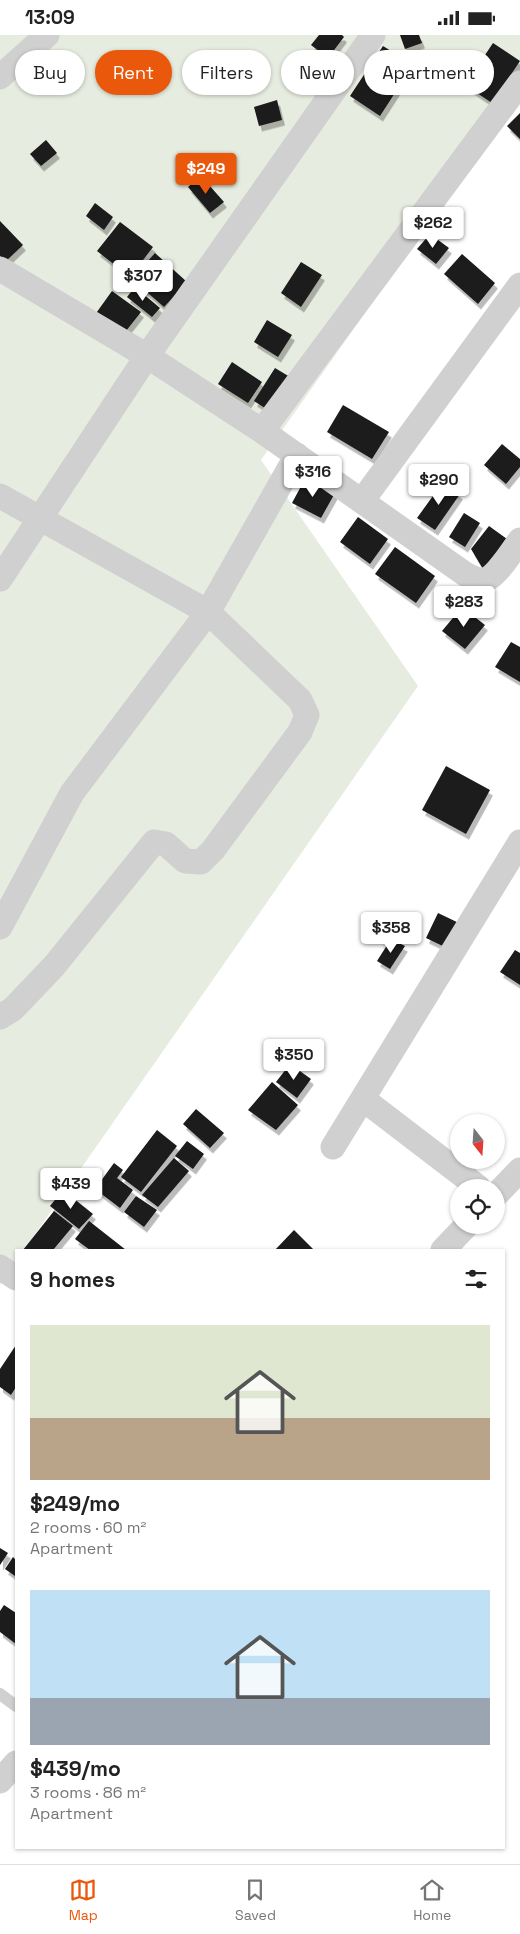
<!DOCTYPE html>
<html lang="en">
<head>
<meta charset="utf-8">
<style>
	body { margin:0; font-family:"Space Grotesk",sans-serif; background:#f6f6f6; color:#222; height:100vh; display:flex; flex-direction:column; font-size:19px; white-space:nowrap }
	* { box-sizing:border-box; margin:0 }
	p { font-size:16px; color:#767676 }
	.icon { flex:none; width:28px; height:28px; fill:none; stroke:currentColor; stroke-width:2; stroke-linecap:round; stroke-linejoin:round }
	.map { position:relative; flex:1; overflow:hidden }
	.side { position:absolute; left:15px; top:1214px; width:490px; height:600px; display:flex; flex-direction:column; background:#fff; border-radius:0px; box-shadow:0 1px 4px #0004 }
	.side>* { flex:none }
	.banner { position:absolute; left:15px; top:15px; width:490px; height:45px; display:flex; gap:10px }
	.needle { width:32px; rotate:163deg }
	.buttons { position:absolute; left:450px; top:1079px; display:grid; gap:10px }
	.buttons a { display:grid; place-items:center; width:55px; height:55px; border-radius:50%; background:#fff; box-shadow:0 1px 4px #0004; font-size:25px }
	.price { position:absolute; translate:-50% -42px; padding:0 11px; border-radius:5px; background:#fff; color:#222; font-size:16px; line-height:32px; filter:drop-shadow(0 1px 2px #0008) }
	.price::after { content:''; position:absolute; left:50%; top:30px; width:15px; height:11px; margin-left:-8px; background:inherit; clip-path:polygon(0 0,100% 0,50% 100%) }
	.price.on { background:#ea580c; color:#fff }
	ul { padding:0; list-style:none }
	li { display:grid; align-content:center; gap:10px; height:265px; padding:0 15px }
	li span { display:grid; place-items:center; height:155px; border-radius:0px; color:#555 }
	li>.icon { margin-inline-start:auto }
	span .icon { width:90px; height:90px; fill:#fffc; stroke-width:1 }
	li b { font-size:21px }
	h2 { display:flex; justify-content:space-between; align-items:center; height:60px; padding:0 15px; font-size:21px }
	.pill { padding:0 18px; border-radius:22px; background:#fff; box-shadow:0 1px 4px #0004; font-size:18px; line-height:45px }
	.pill.on { background:#ea580c; color:#fff }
	.status { display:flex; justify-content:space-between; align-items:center; height:35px; padding:0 25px; background:#fff; direction:ltr }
	.status svg { height:14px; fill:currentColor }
	.dock { display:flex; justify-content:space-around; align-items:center; height:70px; border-top:1px solid #e0e0e0; background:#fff; font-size:14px; color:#767676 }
	.dock a { display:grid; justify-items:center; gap:2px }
	.dock .on { color:#ea580c }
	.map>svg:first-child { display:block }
	.green { fill:#e6ecdf }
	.building { fill:#1a1a1a; filter:url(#shadow) }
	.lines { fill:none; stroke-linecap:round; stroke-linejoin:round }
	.lane { stroke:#d0d0d0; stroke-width:12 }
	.street { stroke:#d0d0d0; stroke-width:25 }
</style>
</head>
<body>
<div class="status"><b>13:09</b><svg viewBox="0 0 49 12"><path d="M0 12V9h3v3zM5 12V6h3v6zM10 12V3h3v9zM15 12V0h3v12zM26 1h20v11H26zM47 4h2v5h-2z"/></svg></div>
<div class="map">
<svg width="520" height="1829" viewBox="0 0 520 1829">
	<defs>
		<filter id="shadow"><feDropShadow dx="3" dy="5.5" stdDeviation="0" flood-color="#0004"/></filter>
	</defs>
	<rect width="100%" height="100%" fill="#fff"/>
	<path class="green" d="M 0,0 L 520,0 L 520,59 L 261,425 L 418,651 L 24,1215 L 16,1215 L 16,1227 L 0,1250 Z"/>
	<path class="building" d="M 319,0 L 342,0 L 344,2 L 328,23 L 311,10 Z
		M 400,0 L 419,0 L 422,8 L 405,14 Z
		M 493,8 L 520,26 L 492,68 L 465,50 Z
		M 383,11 L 413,30 L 380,81 L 350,61 Z
		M 277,65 L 282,85 L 259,91 L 254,72 Z
		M 520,78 L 520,104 L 507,91 Z
		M 46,105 L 57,118 L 41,131 L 30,119 Z
		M 201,141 L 224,167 L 210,178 L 188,152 Z
		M 95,168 L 113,182 L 104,195 L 86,181 Z
		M 0,186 L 23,210 L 5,227 L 0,221 Z
		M 120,187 L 153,212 L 130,242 L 97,216 Z
		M 430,199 L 449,213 L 436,229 L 417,214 Z
		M 155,218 L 187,247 L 164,272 L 132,244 Z
		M 462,219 L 495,248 L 478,269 L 444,239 Z
		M 301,227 L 322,240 L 301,272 L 281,258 Z
		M 135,252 L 160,273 L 152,282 L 127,262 Z
		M 112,256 L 141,277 L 122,301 L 94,281 Z
		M 267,285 L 292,300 L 278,322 L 254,307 Z
		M 232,327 L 262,347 L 248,368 L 218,349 Z
		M 275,333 L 290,342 L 268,375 L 254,366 Z
		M 343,370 L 389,397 L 372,424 L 327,397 Z
		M 502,409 L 520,424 L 520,432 L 506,449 L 484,430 Z
		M 306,442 L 335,458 L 321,483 L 292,468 Z
		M 443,447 L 460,459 L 435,495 L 417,483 Z
		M 464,478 L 480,488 L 465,512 L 449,502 Z
		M 358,482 L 388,504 L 370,529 L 340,507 Z
		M 489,491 L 507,504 L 483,534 L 471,514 Z
		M 395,512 L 435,541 L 416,568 L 375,539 Z
		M 462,572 L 485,590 L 465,614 L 442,596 Z
		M 511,607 L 520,612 L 520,647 L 495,632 Z
		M 446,731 L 490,755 L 466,799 L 422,775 Z
		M 438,878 L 463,890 L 451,915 L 426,903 Z
		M 391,904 L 405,911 L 390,934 L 377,926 Z
		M 515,915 L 520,918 L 520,950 L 500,937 Z
		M 290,1029 L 311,1044 L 297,1063 L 276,1047 Z
		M 272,1047 L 298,1070 L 276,1095 L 248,1075 Z
		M 196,1074 L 224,1098 L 210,1113 L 183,1089 Z
		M 157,1095 L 177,1111 L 141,1157 L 121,1142 Z
		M 187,1106 L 204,1119 L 193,1134 L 175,1121 Z
		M 174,1123 L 189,1136 L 158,1172 L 142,1160 Z
		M 114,1128 L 123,1135 L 117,1143 L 133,1155 L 120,1173 L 95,1154 Z
		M 63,1155 L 93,1179 L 79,1194 L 50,1171 Z
		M 136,1161 L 157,1175 L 144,1192 L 124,1177 Z
		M 54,1176 L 73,1191 L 53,1215 L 23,1215 Z
		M 89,1186 L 126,1215 L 90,1215 L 75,1204 Z
		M 294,1195 L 314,1215 L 275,1215 Z
		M 16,1310 L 16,1352 L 11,1360 L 0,1352 L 0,1334 Z
		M 0,1513 L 8,1518 L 0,1530 Z
		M 13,1522 L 16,1525 L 15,1541 L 5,1534 Z
		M 4,1570 L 16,1578 L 16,1609 L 0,1597 L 0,1576 Z"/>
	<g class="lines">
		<path class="lane" d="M 0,1659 L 16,1671"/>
		<path class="street" d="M 0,42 L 47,0
			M 0,234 L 147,321 L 262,396 L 465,539 C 471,542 478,546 485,545 C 497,541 512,516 520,505
			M 262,396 L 520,48
			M 0,461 L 208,577 L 300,665 L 307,680 L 300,697 L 213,815 L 201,827 L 185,826 L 166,809 L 154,807 L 54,931 L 13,974 L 0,982
			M 362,466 L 520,250
			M 0,544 L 147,321 L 373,0
			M 0,892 L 72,758 L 208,577 L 297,420
			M 363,1064 L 478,1152
			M 333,1112 L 520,807
			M 496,1160 L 520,1135
			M 443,1215 L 467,1190
			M 0,1232 L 16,1243
			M 0,1746 L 16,1728"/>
	</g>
</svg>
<div class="buttons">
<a><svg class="needle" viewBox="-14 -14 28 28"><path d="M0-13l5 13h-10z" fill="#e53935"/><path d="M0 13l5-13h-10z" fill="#767676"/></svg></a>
<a><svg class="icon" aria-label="locate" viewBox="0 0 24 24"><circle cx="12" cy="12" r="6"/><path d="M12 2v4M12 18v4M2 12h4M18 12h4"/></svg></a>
</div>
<b class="price on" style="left:206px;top:160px">$249</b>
<b class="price" style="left:433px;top:214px">$262</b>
<b class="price" style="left:143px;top:267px">$307</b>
<b class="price" style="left:313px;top:463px">$316</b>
<b class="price" style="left:439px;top:471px">$290</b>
<b class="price" style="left:464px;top:593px">$283</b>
<b class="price" style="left:391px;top:919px">$358</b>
<b class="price" style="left:294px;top:1046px">$350</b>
<b class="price" style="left:71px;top:1175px">$439</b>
<div class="banner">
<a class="pill">Buy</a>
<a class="pill on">Rent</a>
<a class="pill">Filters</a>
<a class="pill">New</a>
<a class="pill">Apartment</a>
</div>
<section class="side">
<h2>9 homes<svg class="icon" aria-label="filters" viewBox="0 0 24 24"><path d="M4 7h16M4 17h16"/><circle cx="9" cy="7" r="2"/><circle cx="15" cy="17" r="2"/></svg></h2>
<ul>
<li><span style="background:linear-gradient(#dfe7d0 60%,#b9a48a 0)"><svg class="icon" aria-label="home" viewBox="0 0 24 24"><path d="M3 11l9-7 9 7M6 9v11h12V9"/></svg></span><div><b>$249/mo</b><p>2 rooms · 60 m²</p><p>Apartment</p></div></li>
<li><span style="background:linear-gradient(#bfe0f5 70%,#9aa5b1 0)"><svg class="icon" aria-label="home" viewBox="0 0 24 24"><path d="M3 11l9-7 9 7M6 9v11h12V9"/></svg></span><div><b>$439/mo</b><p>3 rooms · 86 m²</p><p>Apartment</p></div></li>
</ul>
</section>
</div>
<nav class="dock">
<a class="on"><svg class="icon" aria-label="map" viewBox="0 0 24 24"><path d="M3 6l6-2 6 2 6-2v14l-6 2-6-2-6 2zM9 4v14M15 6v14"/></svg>Map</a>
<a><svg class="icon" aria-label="saved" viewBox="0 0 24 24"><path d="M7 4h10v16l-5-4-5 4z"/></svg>Saved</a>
<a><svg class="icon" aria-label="home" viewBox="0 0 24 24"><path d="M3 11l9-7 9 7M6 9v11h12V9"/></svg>Home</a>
</nav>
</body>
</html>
